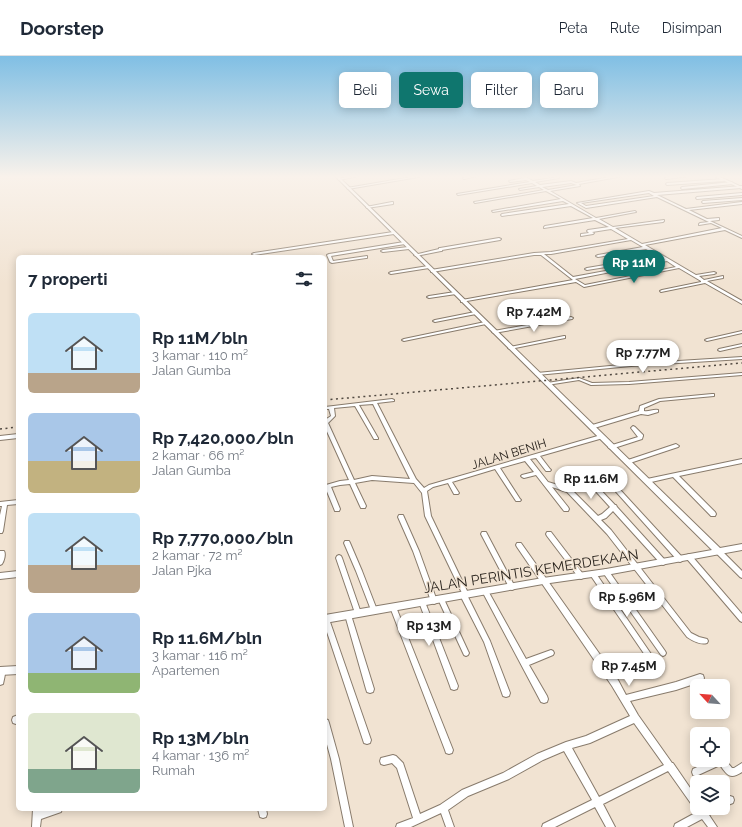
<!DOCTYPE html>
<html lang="id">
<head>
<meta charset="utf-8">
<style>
	body { margin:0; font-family:Raleway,sans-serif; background:#f6f6f7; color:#1f2937; height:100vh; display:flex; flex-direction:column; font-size:15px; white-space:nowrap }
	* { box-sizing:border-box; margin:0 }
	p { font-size:13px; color:#747a83 }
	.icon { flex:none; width:22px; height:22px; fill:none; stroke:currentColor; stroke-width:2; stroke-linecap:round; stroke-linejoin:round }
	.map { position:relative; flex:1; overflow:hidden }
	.side { position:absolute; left:16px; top:199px; width:311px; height:556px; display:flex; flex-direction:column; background:#fff; border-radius:6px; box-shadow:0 2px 10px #0003 }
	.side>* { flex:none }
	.banner { position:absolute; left:339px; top:16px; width:343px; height:36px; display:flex; gap:8px }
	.needle { width:26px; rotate:296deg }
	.buttons { position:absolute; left:690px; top:623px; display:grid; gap:8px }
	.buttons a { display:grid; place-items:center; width:40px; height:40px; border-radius:6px; background:#fff; box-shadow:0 2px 10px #0003; font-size:20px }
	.price { position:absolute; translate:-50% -34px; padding:0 9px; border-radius:14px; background:#fff; color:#222; font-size:13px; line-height:26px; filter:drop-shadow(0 1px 2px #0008) }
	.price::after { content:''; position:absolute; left:50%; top:24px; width:12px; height:9px; margin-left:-6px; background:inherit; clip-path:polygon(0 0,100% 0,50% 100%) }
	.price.selected { background:#0f766e; color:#fff }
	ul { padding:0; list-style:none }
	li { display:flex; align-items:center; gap:12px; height:100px; padding:0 12px }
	li span { display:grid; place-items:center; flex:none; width:112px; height:80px; border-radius:6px; color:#555 }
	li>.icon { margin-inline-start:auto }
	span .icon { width:48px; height:48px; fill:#fffc; stroke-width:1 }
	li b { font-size:17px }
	h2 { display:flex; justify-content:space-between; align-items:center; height:48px; padding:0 12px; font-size:17px }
	.pill { padding:0 14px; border-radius:6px; background:#fff; box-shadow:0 2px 10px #0003; font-size:14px; line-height:36px }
	.pill.selected { background:#0f766e; color:#fff }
	header { display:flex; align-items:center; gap:24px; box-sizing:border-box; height:56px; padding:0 20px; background:#fff; border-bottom:1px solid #e0e1e3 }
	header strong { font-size:19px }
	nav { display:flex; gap:22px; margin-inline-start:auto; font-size:14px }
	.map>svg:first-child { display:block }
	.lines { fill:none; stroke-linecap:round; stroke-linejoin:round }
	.minor-casing { stroke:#887b6c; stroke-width:2 }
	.tertiary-casing { stroke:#887b6c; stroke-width:2 }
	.minor { fill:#fff; fill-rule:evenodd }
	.tertiary { fill:#fff; fill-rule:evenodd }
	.rail { stroke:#514941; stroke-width:1.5; stroke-dasharray:2 3.5; stroke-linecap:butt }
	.labels { text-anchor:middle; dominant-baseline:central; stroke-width:3; stroke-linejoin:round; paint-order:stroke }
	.street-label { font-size:12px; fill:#29231d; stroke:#f1e3d2 }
	.near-street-label { font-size:14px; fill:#29231d; stroke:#f1e3d2 }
</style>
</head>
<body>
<header>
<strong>Doorstep</strong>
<nav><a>Peta</a><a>Rute</a><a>Disimpan</a></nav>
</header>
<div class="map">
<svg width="742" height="771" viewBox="0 0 742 771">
	<rect width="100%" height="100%" fill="#f1e3d2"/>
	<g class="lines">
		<g class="minor-casing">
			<path id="minor" d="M 351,120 L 358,120 L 339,124 L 338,123 Z
				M 417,120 L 424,120 L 348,133 L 347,132 Z
				M 470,120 L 477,120 L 464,123 L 463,122 Z
				M 521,120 L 524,120 L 533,125 L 558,121 L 559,122 L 535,126 L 540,129 L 571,125 L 576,127 L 616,120 L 623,120 L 579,128 L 580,130 L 550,135 L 596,162 L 635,155 L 636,156 L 599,163 L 613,171 L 664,164 L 664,165 L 663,166 L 615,172 L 642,188 L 722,172 L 711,167 L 699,169 L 699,168 L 700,167 L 709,166 L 657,141 L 586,152 L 577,147 L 649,135 L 654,137 L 742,130 L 742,131 L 741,132 L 657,139 L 686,153 L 742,146 L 742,148 L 689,154 L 707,163 L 719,162 L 719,164 L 710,165 L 742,180 L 742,182 L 725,174 L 645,189 L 696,219 L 714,216 L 716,217 L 714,218 L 699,220 L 704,224 L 723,220 L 723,222 L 707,225 L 742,245 L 742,248 L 705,227 L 661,236 L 660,235 L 662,234 L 701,226 L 701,225 L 679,212 L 584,231 L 576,226 L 461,246 L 461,244 L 462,244 L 573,224 L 541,199 L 534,199 L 432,216 L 431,216 L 431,214 L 534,197 L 551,196 L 628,183 L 611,173 L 592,176 L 594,177 L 593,178 L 581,180 L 581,178 L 589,177 L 587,175 L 588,174 L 609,171 L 595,164 L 544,172 L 544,171 L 545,170 L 593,162 L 571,150 L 502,160 L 501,159 L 502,158 L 569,148 L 563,145 L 493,156 L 492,155 L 561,143 L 546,135 L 475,147 L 474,146 L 544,134 L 539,131 L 520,134 L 519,133 L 537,130 L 532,127 L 458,139 L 457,138 L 530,126 L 526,124 L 510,126 L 509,125 L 524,122 ZM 571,127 L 577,129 L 548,134 L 542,131 ZM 649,137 L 654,140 L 586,150 L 581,147 ZM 631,184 L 643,191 L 598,199 L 596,200 L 598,201 L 646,193 L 659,200 L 587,212 L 585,213 L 587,214 L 662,202 L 665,204 L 573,221 L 544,198 L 551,198 ZM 667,205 L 676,211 L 585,229 L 575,223 Z
				M 677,120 L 690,120 L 666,123 L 665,122 Z
				M 723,123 L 724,125 L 667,129 L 666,128 L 667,127 Z
				M 732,126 L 733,128 L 682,133 L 681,132 L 682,131 Z
				M 742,137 L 742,139 L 697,143 L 696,142 L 697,141 Z
				M 742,142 L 742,144 L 703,147 L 702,146 L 703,145 Z
				M 392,146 L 393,146 L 393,148 L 367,152 L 366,151 Z
				M 393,176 L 394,176 L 394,178 L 254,199 L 252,198 L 254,197 Z
				M 499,182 L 501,183 L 500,184 L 442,194 L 442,195 L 441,195 L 416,200 L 414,199 L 439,193 L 439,192 L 440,192 Z
				M 404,186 L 405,186 L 405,188 L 331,200 L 333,205 L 367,200 L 367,202 L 366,202 L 332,207 L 330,206 L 327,199 L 329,198 Z
				M 408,191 L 410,192 L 409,193 L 383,196 L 381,195 L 383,194 Z
				M 428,210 L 429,210 L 429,212 L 391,218 L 389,217 L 391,216 Z
				M 455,236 L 457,237 L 456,238 L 429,242 L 427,241 L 429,240 Z
				M 475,256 L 476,256 L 476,258 L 435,266 L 433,265 L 435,264 Z
				M 571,261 L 573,262 L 572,263 L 494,277 L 492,276 L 494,275 Z
				M 485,266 L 487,267 L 486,268 L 404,285 L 402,284 L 404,283 Z
				M 742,275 L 742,277 L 707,285 L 705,284 L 707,283 Z
				M 564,280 L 565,280 L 565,282 L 510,293 L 508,292 L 510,291 Z
				M 742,288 L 742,290 L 720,295 L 718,294 L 719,293 Z
				M 742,301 L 742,303 L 631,310 L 537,319 L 535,318 L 537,317 L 631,308 Z
				M 742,317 L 742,319 L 629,328 L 591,329 L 579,324 L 547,329 L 545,328 L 547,327 L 579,322 L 592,327 L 629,326 Z
				M 712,338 L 714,338 L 714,340 L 660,345 L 644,352 L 644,355 C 649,356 653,353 658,354 L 658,356 L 648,359 L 641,358 L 591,373 L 589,371 L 589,370 L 639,355 L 640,350 L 659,343 Z
				M 392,343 L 394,344 L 394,345 L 377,347 L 416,423 L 424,432 L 429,429 L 601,379 L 603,380 L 603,382 L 540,400 L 550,413 L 551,414 L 550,415 L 546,415 L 536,402 L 530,403 L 548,426 L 571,433 L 598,460 L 602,458 L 610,451 L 590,429 L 591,428 L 595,428 L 615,449 L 616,449 L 617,451 L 665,504 L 666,506 L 665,508 L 663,509 L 661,508 L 613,455 L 606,462 L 601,464 L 611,474 L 691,577 L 699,581 L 707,583 L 708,585 L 707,587 C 700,589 693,585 687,581 L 607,478 L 567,436 L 552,431 L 568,451 L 569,453 L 568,455 L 564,455 L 536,419 L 524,422 L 522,421 L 521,420 L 522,419 L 534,416 L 525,405 L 500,412 L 520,443 L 521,444 L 520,445 L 516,445 L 495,413 L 452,426 L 459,437 L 458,438 L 454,438 L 448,427 L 433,431 L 427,435 L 431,460 L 469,539 L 468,541 L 490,585 L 510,637 L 509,640 L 506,641 L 503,640 L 484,586 L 460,539 L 462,537 L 425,460 L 422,437 L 414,427 L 372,424 L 355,427 L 366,450 L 365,452 L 361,452 L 360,450 L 350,428 L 340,429 L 331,431 L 340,453 L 339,455 L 335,455 L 326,433 L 325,433 L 325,429 L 326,429 L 340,425 L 349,424 L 325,371 L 325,364 L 331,360 L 329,353 L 325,353 L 325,351 ZM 373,348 L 410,423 L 372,420 L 354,424 L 328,367 L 335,360 L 334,352 L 355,350 L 374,383 L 378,383 L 378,382 L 359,349 Z
				M 633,370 L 635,371 L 643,379 L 643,380 L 642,383 L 611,393 L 609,392 L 608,391 L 609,390 L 638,381 L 631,372 Z
				M 18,378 L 18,382 L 0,384 L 0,380 Z
				M 676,388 L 679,390 L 678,391 L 627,408 L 624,406 L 625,405 Z
				M 742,403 L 742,407 L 679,420 L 715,456 L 716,458 L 715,460 L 711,460 L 673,421 L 647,427 L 645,426 L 644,425 L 645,424 L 647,423 Z
				M 611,425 L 613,426 L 682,501 L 683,503 L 682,505 L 680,506 L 678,505 L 609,428 L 608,427 L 609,426 Z
				M 18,444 L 18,448 L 7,449 L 3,475 L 2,477 L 0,477 L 0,459 L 2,450 L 0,450 L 0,446 Z
				M 399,459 L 403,459 L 419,495 L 437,545 L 436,547 L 434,548 L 432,547 L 431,545 L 413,495 L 398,461 Z
				M 482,476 L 486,476 L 514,529 L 515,531 L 514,533 L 512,534 L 510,533 L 481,478 Z
				M 547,476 L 551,476 L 583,518 L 584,520 L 583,522 L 581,523 L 579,522 L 547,480 L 546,478 Z
				M 345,485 L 349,485 L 350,487 L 362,515 L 377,554 L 376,556 L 374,557 L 372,556 L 371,554 L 356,515 L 344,487 Z
				M 517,487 L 521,487 L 618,624 L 626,639 L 676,626 L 700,618 L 703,619 L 704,622 L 703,625 L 676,634 L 630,645 L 638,659 L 672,707 L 673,707 L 697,742 L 697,752 L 718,752 L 717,755 L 709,759 L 717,771 L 708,771 L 702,763 L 687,771 L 674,771 L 675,768 L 697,756 L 668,715 L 603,748 L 615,771 L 606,771 L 595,751 L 555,771 L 542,771 L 543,768 L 592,744 L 564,695 L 543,704 L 509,723 L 468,740 L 448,754 L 454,771 L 446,771 L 441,757 L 411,771 L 396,771 L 397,768 L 413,762 L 397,712 L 392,707 L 384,709 L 381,708 L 380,705 L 381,702 L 393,699 L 396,700 L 403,707 L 420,758 L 440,749 L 462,734 L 503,717 L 537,698 L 566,686 L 586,680 L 630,660 L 612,630 L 517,491 L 516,489 ZM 634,667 L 664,709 L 599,741 L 572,692 L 590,687 Z
				M 716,493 L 720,493 L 742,515 L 742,522 L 740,521 L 716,497 L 715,495 Z
				M 0,495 L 4,495 C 6,498 4,505 2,508 L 0,509 Z
				M 689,498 L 691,499 L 742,558 L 742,566 L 740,565 L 687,503 L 686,501 L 687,499 Z
				M 339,499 L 341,500 L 342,502 L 361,557 L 360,559 L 358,560 L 356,559 L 355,557 L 336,502 L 337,500 Z
				M 606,513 L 608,514 L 665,595 L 666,597 L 665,599 L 663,600 L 661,599 L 604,518 L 603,516 L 604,514 Z
				M 18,515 L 18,521 L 0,523 L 0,517 Z
				M 593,515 L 595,516 L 651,598 L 653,600 L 651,602 L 649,603 L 647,602 L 591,520 L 590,518 L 591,516 Z
				M 485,532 L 487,533 L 526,603 L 551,594 L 553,595 L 554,597 L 553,599 L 529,609 L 547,640 L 548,643 L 547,646 L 544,647 L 541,646 L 482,535 L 483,533 Z
				M 441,540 L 443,541 L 468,595 L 469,597 L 468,599 L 466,600 L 464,599 L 438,543 L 439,541 Z
				M 422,543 L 424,544 L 425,546 L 458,630 L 457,633 L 454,634 L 451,633 L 450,630 L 419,546 L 420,544 Z
				M 393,548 L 395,549 L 396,551 L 453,694 L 452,697 L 449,698 L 446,697 L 445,694 L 390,551 L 391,549 Z
				M 348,556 L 350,557 L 351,559 L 374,633 L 373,636 L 370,637 L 367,636 L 366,633 L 345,559 L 346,557 Z
				M 325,560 L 328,561 L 329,563 L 371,684 L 370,687 L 367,688 L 364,687 L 325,570 Z
				M 0,611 L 2,611 L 5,612 C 6,616 4,623 3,628 L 0,629 Z
				M 18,659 L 18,667 L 16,668 L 13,667 L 12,664 L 13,661 Z
				M 325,663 L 328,664 L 329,667 L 339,703 L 353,771 L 345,771 L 331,703 L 325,681 Z
				M 723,701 L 732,712 L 734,712 L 742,707 L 742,716 C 730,724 727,719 720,709 L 696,720 L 693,719 L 692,716 L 693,713 L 712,704 L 723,704 Z
				M 730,740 L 733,741 L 734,744 L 733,747 L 723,751 L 723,743 Z
				M 33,753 L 41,753 L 41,754 L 45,753 L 62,753 L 61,756 L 41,763 L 40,771 L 32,771 Z
				M 258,753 L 266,753 L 267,758 L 266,761 L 263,762 L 260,761 Z"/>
		</g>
		<g class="tertiary-casing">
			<path id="tertiary" d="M 335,120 L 338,120 L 720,492 L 742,488 L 742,494 L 606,519 L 543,528 L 325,567 L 325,559 L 543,522 L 606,513 L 712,494 Z
				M 714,120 L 718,120 L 742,131 L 742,133 Z
				M 18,610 L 18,618 L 0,619 L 0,611 Z"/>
		</g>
		<use href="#minor" class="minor"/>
		<use href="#tertiary" class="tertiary"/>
		<path class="rail" d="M 325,344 L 742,307
			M 0,373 L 18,371"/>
	</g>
	<linearGradient id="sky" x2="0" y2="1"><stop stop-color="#80bfe4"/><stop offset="0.53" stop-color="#f9f2eb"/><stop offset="1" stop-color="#f9f2eb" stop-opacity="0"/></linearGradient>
	<rect width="742" height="228" fill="url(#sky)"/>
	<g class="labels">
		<g class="street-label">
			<text transform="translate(509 398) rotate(-17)">JALAN BENIH</text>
		</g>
		<g class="near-street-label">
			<text transform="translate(531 515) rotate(-9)">JALAN PERINTIS KEMERDEKAAN</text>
		</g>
	</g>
</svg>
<div class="buttons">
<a><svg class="needle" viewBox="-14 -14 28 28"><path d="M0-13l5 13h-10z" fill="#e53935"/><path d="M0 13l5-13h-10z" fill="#747a83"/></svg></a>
<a><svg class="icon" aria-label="locate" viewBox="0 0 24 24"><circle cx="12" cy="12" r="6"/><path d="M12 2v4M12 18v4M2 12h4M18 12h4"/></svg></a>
<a><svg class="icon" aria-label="layers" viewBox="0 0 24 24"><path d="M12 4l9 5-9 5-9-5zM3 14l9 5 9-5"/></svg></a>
</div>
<b class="price selected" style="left:634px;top:228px">Rp 11M</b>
<b class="price" style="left:534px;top:277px">Rp 7.42M</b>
<b class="price" style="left:643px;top:318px">Rp 7.77M</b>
<b class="price" style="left:591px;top:444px">Rp 11.6M</b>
<b class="price" style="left:627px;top:562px">Rp 5.96M</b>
<b class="price" style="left:429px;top:591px">Rp 13M</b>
<b class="price" style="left:629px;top:631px">Rp 7.45M</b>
<div class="banner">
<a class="pill">Beli</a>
<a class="pill selected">Sewa</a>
<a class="pill">Filter</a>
<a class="pill">Baru</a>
</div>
<section class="side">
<h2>7 properti<svg class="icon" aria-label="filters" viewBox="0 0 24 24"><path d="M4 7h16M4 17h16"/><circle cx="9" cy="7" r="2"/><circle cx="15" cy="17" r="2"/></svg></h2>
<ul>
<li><span style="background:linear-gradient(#bfe0f5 75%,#b9a48a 0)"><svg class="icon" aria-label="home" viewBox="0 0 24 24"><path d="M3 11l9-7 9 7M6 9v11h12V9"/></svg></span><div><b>Rp 11M/bln</b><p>3 kamar · 110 m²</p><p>Jalan Gumba</p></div></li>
<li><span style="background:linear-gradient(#a9c7e8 60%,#c2b280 0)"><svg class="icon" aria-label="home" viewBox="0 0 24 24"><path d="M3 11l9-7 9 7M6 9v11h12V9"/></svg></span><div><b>Rp 7,420,000/bln</b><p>2 kamar · 66 m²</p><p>Jalan Gumba</p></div></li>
<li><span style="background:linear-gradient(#bfe0f5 65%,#b9a48a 0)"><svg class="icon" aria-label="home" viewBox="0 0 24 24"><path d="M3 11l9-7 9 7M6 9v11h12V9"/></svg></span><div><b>Rp 7,770,000/bln</b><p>2 kamar · 72 m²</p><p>Jalan Pjka</p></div></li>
<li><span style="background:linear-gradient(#a9c7e8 75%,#8fb573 0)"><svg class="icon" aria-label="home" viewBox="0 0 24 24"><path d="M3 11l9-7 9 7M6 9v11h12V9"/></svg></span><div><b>Rp 11.6M/bln</b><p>3 kamar · 116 m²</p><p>Apartemen</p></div></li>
<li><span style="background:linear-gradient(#dfe7d0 70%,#7fa58c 0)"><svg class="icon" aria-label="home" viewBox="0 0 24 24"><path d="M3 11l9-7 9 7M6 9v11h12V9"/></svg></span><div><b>Rp 13M/bln</b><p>4 kamar · 136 m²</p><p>Rumah</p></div></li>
</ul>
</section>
</div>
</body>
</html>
